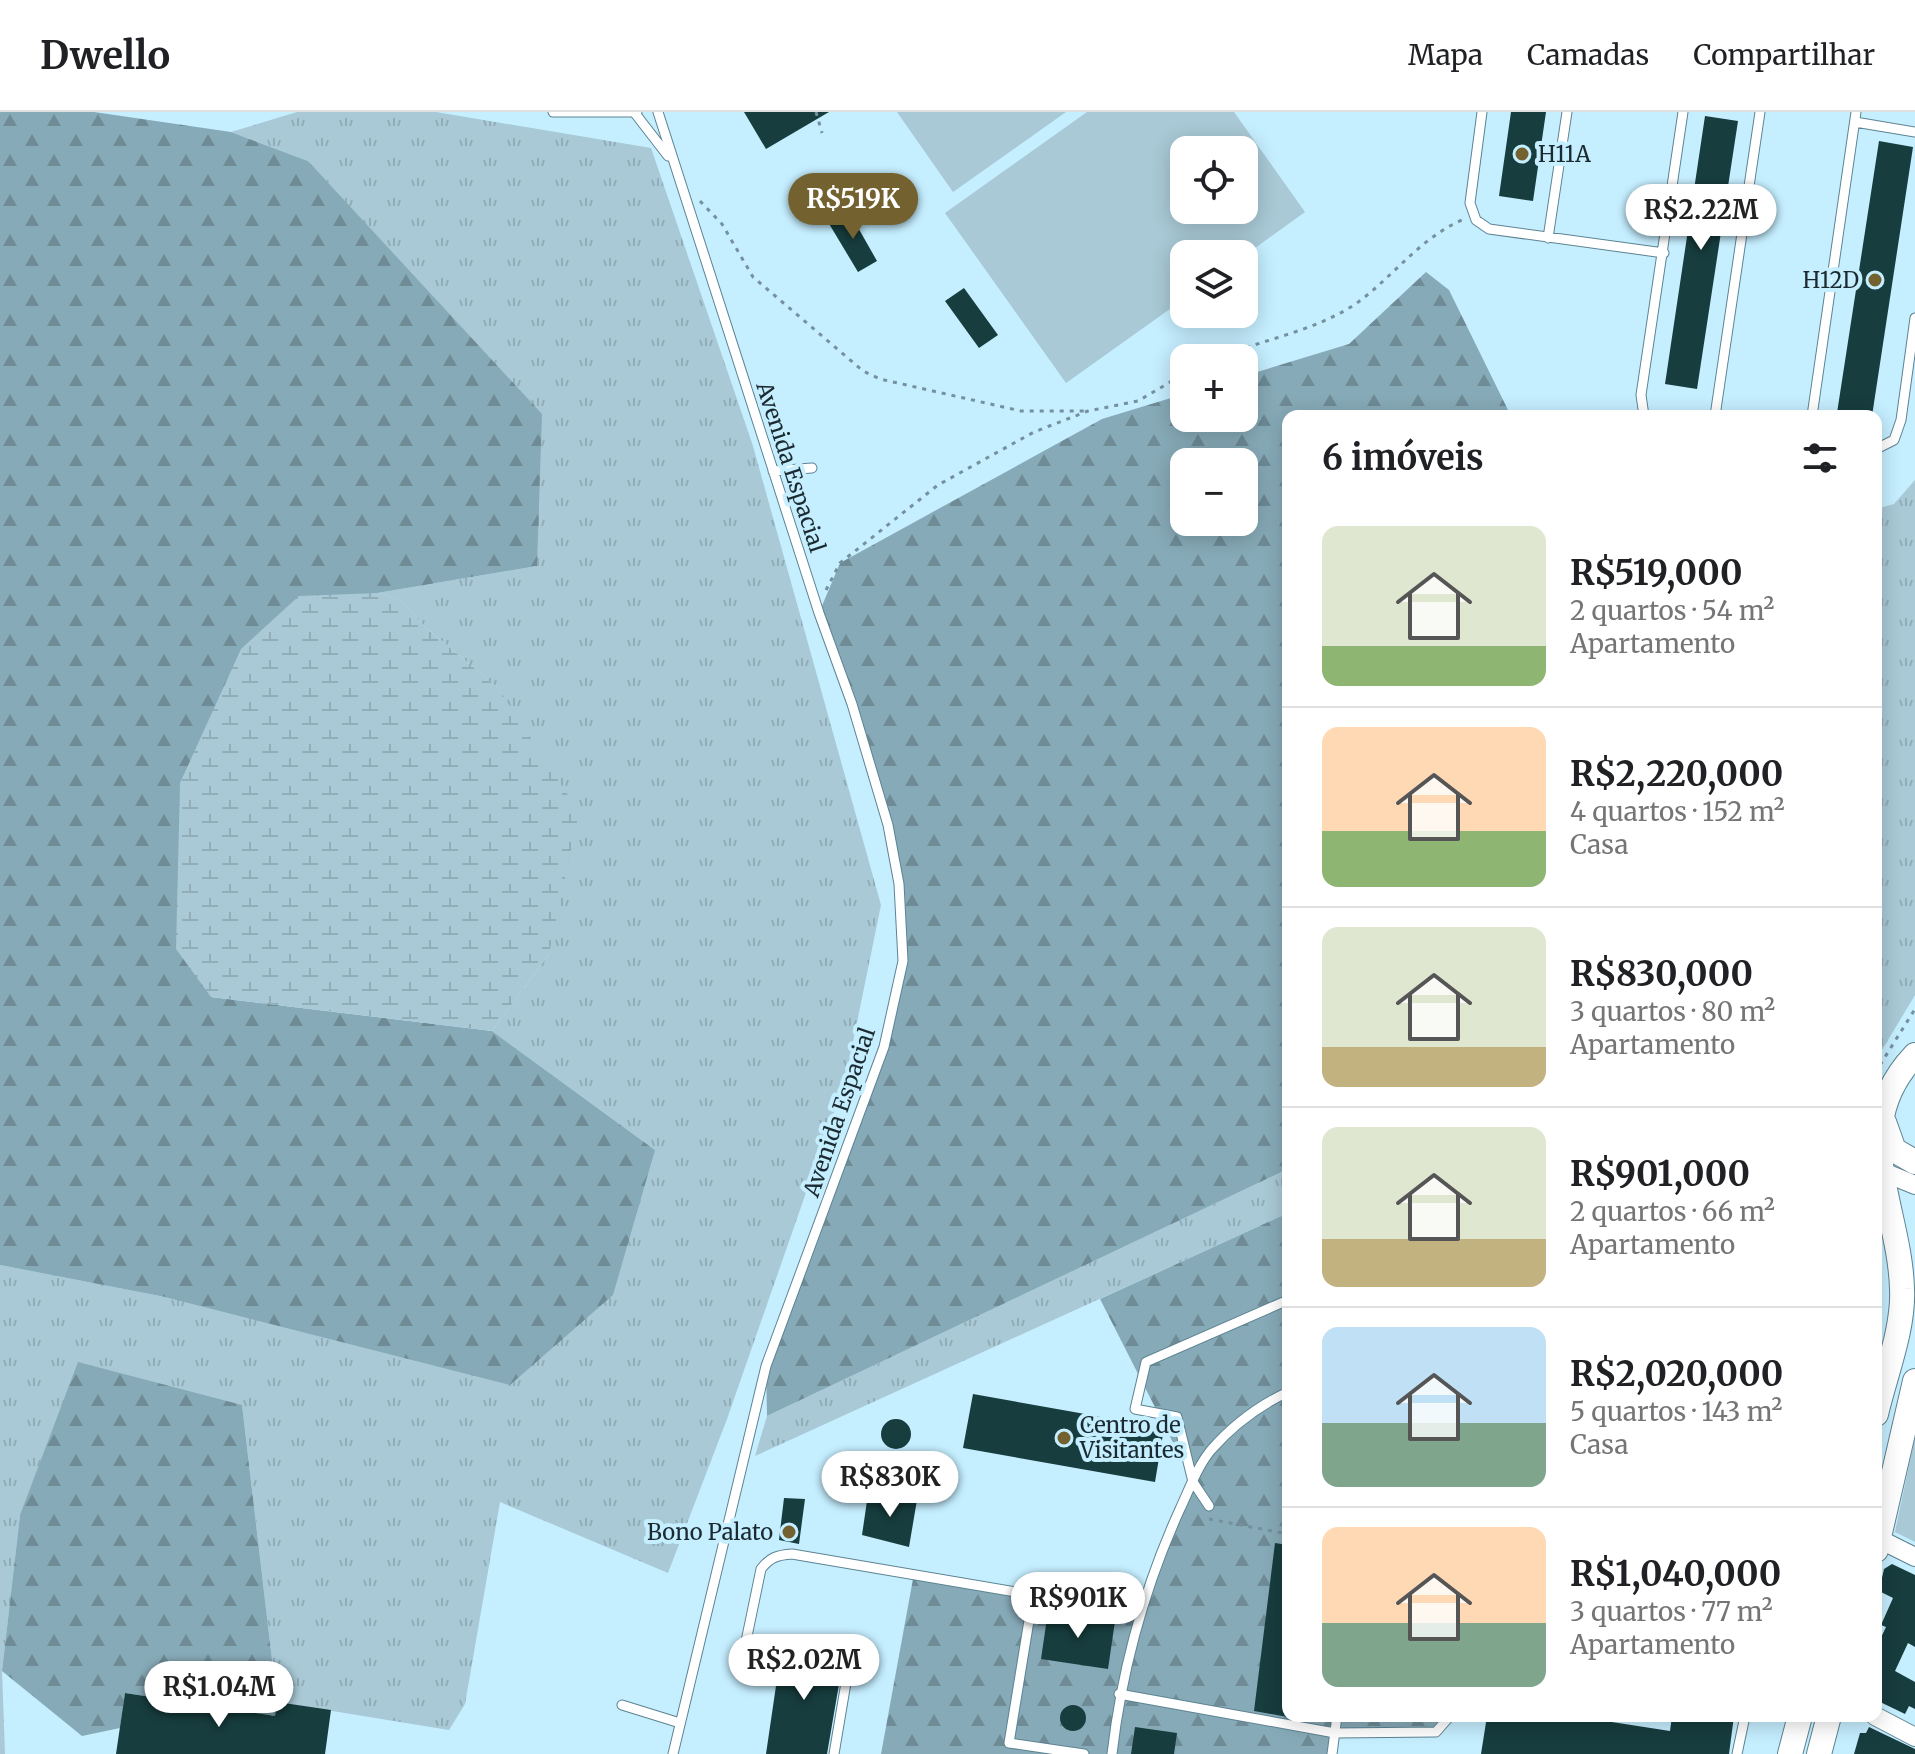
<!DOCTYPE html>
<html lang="pt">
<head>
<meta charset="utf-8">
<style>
	body { margin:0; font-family:Merriweather,serif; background:#f2f2f2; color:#202124; height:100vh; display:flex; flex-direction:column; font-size:30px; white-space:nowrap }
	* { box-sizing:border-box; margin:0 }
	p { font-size:26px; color:#757577 }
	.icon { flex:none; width:44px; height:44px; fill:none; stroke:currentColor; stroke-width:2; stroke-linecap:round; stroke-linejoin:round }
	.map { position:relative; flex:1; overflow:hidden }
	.sheet { position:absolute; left:1282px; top:298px; width:600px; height:1312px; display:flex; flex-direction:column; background:#fff; border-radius:16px; box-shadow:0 4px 20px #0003 }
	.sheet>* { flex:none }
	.buttons { position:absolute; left:1170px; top:24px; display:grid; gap:16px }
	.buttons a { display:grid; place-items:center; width:88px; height:88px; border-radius:16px; background:#fff; box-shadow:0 4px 20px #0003; font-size:40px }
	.price { position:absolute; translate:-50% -68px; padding:0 18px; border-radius:28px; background:#fff; color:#222; font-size:26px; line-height:52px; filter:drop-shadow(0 2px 4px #0008) }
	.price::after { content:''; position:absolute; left:50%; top:48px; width:24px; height:18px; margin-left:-12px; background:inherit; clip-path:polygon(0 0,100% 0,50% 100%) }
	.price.active { background:#736230; color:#fff }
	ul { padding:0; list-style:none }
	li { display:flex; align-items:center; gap:24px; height:200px; padding:0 40px }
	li+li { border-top:2px solid #e0e0e0 }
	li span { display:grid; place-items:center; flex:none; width:224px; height:160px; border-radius:16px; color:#555 }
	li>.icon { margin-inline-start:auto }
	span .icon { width:96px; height:96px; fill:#fffc; stroke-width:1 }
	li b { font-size:34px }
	h2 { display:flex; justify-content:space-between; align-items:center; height:96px; padding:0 40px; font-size:34px }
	header { display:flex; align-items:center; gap:48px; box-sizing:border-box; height:112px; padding:0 40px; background:#fff; border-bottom:2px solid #e0e0e0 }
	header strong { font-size:38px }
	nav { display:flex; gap:44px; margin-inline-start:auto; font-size:28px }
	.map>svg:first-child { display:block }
	.grass { fill:url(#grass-tufts) }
	.forest { fill:url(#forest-firs); fill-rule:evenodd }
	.wetland { fill:url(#wetland-marsh) }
	.pitch { fill:#a9c9d6; fill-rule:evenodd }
	.building { fill:#173d3e }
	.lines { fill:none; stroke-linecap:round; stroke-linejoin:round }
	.lane-casing { stroke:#5d8392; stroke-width:11 }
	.street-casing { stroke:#5d8392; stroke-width:20 }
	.secondary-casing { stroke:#5d8392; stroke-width:26 }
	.path { stroke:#74919d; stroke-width:3; stroke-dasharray:4 6; stroke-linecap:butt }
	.lane { stroke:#fff; stroke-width:9 }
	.street { stroke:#fff; stroke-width:18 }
	.secondary { stroke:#fff; stroke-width:24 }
	.poi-dot { fill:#736230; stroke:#c5eeff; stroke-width:3 }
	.labels { text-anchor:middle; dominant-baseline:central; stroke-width:8; stroke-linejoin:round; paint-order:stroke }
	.poi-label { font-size:22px; fill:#1b2a31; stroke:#c5eeff; text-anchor:start }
	.street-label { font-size:22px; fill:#1b2a31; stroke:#c5eeff }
</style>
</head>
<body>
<header>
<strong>Dwello</strong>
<nav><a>Mapa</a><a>Camadas</a><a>Compartilhar</a></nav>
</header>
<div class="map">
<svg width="1915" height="1642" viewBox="0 0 1915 1642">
	<defs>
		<pattern id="grass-tufts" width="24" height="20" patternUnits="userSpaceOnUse" patternTransform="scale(2)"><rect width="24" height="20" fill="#a9c9d6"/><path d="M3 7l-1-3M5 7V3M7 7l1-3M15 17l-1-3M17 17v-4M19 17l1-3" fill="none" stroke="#91adb8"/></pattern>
		<pattern id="forest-firs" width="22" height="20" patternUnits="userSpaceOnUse" patternTransform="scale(2)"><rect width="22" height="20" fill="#87aab8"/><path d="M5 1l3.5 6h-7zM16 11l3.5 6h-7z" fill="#6e8b96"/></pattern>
		<pattern id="wetland-marsh" width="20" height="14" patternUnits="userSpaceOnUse" patternTransform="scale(2)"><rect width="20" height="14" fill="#a9c9d6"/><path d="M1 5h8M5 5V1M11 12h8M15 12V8" fill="none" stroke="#91adb8"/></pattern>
	</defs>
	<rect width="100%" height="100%" fill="#c5eeff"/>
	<path class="grass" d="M 297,0 L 436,0 L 651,36 L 753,334 L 881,793 L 845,969 L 727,1307 L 668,1461 L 500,1390 L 465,1592 L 449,1618 L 277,1590 L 242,1293 L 20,1403 L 2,1559 L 5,1642 L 0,1642 L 0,1153 L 165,1185 L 655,1038 L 492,919 L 549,842 L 498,576 L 424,514 L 402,489 L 378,481 L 537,454 L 308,49 L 231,20 Z
		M 1915,368 L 1915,883 L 1876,948 L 1876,397 L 1894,392 Z
		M 1288,1057 L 1288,1101 L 755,1344 L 767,1304 Z"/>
	<path class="forest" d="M 0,0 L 94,0 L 231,20 L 308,49 L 542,302 L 537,454 L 354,485 L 299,484 L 211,885 L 492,919 L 655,1038 L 613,1183 L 510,1273 L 165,1185 L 0,1153 Z
		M 1426,160 L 1449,178 L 1509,300 L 1517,304 L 1288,304 L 1288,1057 L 767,1304 L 766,1254 L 884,935 L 903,849 L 899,772 L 888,713 L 819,501 L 840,451 L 1102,307 L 1184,282 L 1184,306 L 1244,306 L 1244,264 L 1349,232 ZM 1184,350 L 1244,350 L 1244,410 L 1184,410 Z
		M 1288,1101 L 1288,1604 L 1450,1604 L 1436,1620 L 1331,1624 L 1329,1642 L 1113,1642 L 1140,1501 L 1193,1370 L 1100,1187 Z
		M 78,1250 L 242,1293 L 277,1590 L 275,1604 L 125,1581 L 120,1616 L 82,1624 L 2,1559 L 20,1403 Z
		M 913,1467 L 1138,1503 L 1110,1642 L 881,1642 Z"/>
	<path class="wetland" d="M 378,481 L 402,489 L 424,514 L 498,576 L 579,700 L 549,842 L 492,919 L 211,885 L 176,837 L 180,671 L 241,537 L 299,484 Z"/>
	<path class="pitch" d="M 897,0 L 1066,0 L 953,80 Z
		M 1087,0 L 1234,0 L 1305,100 L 1244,144 L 1184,142 L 1184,187 L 1066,271 L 945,101 ZM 1184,38 L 1244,38 L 1244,98 L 1184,98 Z
		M 1915,1325 L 1915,1430 L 1895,1420 Z"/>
	<path class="building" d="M 744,0 L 829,0 L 766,37 Z
		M 1511,0 L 1546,0 L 1533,89 L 1499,84 Z
		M 1705,4 L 1738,9 L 1697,277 L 1665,272 Z
		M 1879,29 L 1913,35 L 1872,304 L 1854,304 L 1837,301 Z
		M 848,98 L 877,149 L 858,160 L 828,110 Z
		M 964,176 L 998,223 L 979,236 L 945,189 Z
		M 973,1282 L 1164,1316 L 1155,1370 L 963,1336 Z
		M881 1322a15 15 0 1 1 30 0a15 15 0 1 1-30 0Z
		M 868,1382 L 917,1388 L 909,1435 L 862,1423 Z
		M 784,1386 L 805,1387 L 799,1432 L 779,1428 Z
		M 1275,1431 L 1288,1433 L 1288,1605 L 1254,1599 Z
		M 1892,1452 L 1915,1463 L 1915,1535 L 1908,1531 L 1895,1559 L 1915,1570 L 1915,1597 L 1909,1594 L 1905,1602 L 1876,1588 L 1876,1536 L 1886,1515 L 1881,1513 L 1893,1486 L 1879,1479 L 1884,1457 Z
		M 1048,1499 L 1115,1509 L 1108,1557 L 1041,1547 Z
		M 782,1533 L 844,1543 L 827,1642 L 766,1642 Z
		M 125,1581 L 275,1604 L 277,1590 L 331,1598 L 325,1642 L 116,1642 Z
		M1060 1606a13 13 0 1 1 26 0a13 13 0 1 1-26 0Z
		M 1487,1604 L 1573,1604 L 1670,1619 L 1672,1604 L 1734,1604 L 1729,1642 L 1481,1642 Z
		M 1135,1615 L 1177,1621 L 1174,1642 L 1131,1642 Z
		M 1869,1615 L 1915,1637 L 1915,1642 L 1854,1642 L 1860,1621 L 1866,1621 Z"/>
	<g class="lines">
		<g class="lane-casing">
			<path id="lane" d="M 553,0 L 637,0
				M 634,0 L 668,44
				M 658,0 L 819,501 L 852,592 L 888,713 L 899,772 L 903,849 L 884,935 L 766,1254 L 673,1642
				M 1482,0 L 1470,91 L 1476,108 L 1489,117 L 1664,141
				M 1855,10 L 1915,20
				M 1548,126 L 1567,0
				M 1644,304 L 1641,283 L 1683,0
				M 1715,304 L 1760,0
				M 1812,304 L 1856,0
				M 1876,337 L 1894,328 L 1901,308 L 1915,206
				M 773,359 L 812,356
				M 1209,1394 L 1193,1370 L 1177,1305 L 1135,1297 L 1146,1250 L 1288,1188
				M 1033,1484 L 1009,1631 L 1084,1642
				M 745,1534 L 761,1457 C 770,1445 778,1443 792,1442 L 1140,1501
				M 1119,1582 L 1335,1621 L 1436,1620 L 1450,1604
				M 622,1593 L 680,1611
				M 834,1642 L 850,1547
				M 1112,1642 C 1122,1556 1144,1476 1180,1397 C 1189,1378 1197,1355 1211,1338 C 1233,1313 1258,1294 1288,1280
				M 1332,1642 L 1337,1604
				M 1737,1642 L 1745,1604"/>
		</g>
		<g class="street-casing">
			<path id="street" d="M 1881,1059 L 1915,1073
				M 1879,1427 L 1915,1445
				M 1875,1604 L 1915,1625"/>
		</g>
		<g class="secondary-casing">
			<path id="secondary" d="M 1884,1010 L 1894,1038 L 1915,1050
				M 1876,1302 C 1885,1263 1904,1217 1902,1177 C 1900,1095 1845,1016 1915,943
				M 1876,1438 L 1915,1269
				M 1790,1642 L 1800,1604
				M 1819,1642 L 1829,1604"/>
		</g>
		<path class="path" d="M 816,0 L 822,21
			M 700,89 L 722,112 L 753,165 L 863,259 L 880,267 L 1021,299 L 1088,299
			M 1218,246 C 1263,227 1321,218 1361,188 C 1396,161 1421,126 1462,108
			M 826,478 L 840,451 L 938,373 L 1034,320 L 1088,299 L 1138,289 L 1184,262
			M 1880,953 L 1915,897
			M 1209,1407 L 1288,1422"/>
		<use href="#lane" class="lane"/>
		<use href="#street" class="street"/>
		<use href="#secondary" class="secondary"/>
	</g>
	<g class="poi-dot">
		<circle cx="1522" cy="42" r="8"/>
		<circle cx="1875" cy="168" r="8"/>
		<circle cx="1064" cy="1326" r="8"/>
		<circle cx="789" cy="1420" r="8"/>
	</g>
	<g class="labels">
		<g class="poi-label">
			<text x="1538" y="42">H11A</text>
			<text x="1859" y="168" text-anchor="end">H12D</text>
			<text x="1080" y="1313">Centro de<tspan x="1080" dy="25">Visitantes</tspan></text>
			<text x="773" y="1420" text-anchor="end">Bono Palato</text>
		</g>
		<g class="street-label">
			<text transform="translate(791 355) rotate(72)">Avenida Espacial</text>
			<text transform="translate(839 1000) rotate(-71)">Avenida Espacial</text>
		</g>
	</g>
</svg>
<div class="buttons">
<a><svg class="icon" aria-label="locate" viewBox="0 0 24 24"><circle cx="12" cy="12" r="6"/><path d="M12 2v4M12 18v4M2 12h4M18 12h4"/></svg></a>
<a><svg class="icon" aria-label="layers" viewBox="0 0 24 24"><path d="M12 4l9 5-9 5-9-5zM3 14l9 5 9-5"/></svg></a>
<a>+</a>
<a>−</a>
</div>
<b class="price active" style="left:853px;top:129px">R$519K</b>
<b class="price" style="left:1701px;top:140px">R$2.22M</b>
<b class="price" style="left:890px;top:1407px">R$830K</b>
<b class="price" style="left:1078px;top:1528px">R$901K</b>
<b class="price" style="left:804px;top:1590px">R$2.02M</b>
<b class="price" style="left:219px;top:1617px">R$1.04M</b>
<section class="sheet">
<h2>6 imóveis<svg class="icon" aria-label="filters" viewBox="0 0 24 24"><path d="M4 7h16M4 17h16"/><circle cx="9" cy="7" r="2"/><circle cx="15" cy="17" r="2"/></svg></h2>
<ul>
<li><span style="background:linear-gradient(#dfe7d0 75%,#8fb573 0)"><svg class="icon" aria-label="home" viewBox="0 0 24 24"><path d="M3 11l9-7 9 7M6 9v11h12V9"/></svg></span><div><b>R$519,000</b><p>2 quartos · 54 m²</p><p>Apartamento</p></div></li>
<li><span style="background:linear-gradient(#ffd9b3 65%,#8fb573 0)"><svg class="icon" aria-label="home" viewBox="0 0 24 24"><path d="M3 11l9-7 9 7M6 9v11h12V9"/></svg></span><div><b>R$2,220,000</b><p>4 quartos · 152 m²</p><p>Casa</p></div></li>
<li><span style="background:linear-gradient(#dfe7d0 75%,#c2b280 0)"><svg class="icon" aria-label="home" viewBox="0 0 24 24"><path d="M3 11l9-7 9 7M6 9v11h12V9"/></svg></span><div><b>R$830,000</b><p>3 quartos · 80 m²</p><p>Apartamento</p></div></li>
<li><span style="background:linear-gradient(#dfe7d0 70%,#c2b280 0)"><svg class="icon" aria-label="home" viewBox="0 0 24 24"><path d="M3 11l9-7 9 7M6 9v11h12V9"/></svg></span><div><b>R$901,000</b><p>2 quartos · 66 m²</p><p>Apartamento</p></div></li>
<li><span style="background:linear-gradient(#bfe0f5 60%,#7fa58c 0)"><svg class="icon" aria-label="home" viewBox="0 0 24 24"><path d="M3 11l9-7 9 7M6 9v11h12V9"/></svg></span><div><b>R$2,020,000</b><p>5 quartos · 143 m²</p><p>Casa</p></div></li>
<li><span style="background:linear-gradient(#ffd9b3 60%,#7fa58c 0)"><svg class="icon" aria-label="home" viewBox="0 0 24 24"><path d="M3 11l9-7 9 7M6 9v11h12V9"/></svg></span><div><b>R$1,040,000</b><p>3 quartos · 77 m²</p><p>Apartamento</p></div></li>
</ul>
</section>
</div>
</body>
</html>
